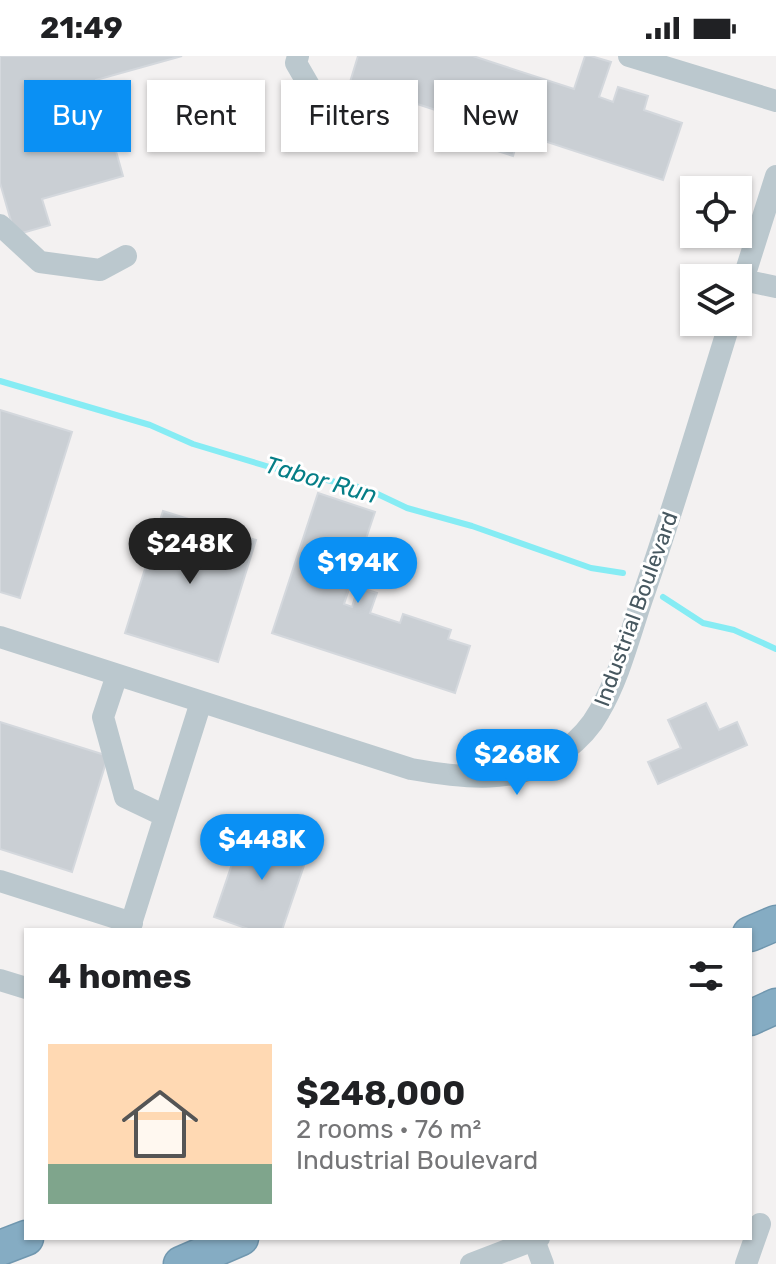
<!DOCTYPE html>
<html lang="en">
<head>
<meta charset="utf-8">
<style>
	body { margin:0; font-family:Rubik,sans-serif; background:#f2f2f2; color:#202124; height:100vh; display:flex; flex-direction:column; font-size:30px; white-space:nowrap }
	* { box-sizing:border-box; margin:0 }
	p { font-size:26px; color:#757577 }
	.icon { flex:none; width:44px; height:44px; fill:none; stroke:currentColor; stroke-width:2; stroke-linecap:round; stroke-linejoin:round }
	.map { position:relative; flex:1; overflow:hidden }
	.details { position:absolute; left:24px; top:872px; width:728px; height:312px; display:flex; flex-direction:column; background:#fff; border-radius:0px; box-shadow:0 2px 6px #0004 }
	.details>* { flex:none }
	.top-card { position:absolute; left:24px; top:24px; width:728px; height:72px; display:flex; gap:16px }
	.controls { position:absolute; left:680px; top:120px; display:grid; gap:16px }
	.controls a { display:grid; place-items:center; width:72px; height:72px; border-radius:0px; background:#fff; box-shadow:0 2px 6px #0004; font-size:40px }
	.price { position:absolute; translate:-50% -68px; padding:0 18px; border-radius:28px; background:#0a90f4; color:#fff; font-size:26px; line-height:52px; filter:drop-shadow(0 2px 4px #0008) }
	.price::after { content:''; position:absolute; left:50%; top:48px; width:24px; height:18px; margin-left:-12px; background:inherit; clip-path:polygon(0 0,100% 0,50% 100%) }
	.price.active { background:#222; color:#fff }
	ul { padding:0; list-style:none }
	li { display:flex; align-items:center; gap:24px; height:200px; padding:0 24px }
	li span { display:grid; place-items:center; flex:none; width:224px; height:160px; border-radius:0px; color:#555 }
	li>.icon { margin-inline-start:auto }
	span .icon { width:96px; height:96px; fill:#fffc; stroke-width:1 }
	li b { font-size:34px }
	h2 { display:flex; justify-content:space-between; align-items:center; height:96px; padding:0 24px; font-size:34px }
	.tag { padding:0 28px; border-radius:0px; background:#fff; box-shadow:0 2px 6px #0004; font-size:28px; line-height:72px }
	.tag.active { background:#0a90f4; color:#fff }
	.status { display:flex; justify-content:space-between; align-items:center; height:56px; padding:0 40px; background:#fff; direction:ltr }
	.status svg { height:22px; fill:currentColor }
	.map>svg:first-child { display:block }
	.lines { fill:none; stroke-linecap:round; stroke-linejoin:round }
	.stream { stroke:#86ecf4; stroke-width:6 }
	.building { fill:#cacfd4; stroke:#d4d8dd; stroke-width:2 }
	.highway-casing { stroke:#7097af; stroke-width:37 }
	.minor { stroke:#bbc8ce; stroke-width:22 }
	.highway { stroke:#85acc3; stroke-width:34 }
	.labels { text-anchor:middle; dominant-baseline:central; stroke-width:6; stroke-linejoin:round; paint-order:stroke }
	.street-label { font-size:22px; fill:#475860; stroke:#fff }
	.water-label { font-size:24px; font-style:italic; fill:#057e87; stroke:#fff }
</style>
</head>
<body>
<div class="status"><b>21:49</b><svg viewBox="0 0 49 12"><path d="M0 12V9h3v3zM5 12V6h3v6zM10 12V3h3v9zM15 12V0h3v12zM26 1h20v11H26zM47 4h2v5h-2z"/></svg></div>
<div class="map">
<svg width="776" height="1208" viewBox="0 0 776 1208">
	<rect width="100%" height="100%" fill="#f3f1f1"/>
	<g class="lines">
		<path class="stream" d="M 0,325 L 150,369 L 193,388 L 273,412 L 367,433 L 407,452 L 472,470 L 591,512 L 623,517
			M 663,541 L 703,567 L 734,574 L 776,593"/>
	</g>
	<path class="building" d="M 0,0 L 182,0 L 96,24 L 123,120 L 42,143 L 50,169 L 15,179 L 0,127 Z
		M 358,0 L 473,0 L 574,33 L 585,0 L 591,0 L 611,6 L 599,41 L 613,46 L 618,31 L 648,40 L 644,54 L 682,67 L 663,124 L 520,77 L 513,100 L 457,82 L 463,63 L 350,26 Z
		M 0,354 L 72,376 L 20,542 L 0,536 Z
		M 318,437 L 375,456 L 344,548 L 352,551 L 358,531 L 377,537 L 370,557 L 400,567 L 403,558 L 451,574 L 448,583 L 470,590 L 455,637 L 272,577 Z
		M 163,455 L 256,484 L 218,606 L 125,577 Z
		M 706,647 L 719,674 L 737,666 L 747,689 L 658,728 L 648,706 L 681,692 L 668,664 Z
		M 0,666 L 108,700 L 72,816 L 0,793 Z
		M 245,770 L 310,792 L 282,874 L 251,874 L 214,861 Z"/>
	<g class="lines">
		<g class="highway-casing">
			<path id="highway" d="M 750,878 L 776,867
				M 750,962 L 776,950
				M 0,1192 L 26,1182
				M 181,1208 L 241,1182"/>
		</g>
		<path class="minor" d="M 298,0 L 296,7 L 311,33 L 342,46
			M 629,0 L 776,45
			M 0,169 L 40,206 L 100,214 L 126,200
			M 743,224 L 776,231
			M 738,240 L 776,120
			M 0,581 L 411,713 C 462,722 518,730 563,696 C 576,686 591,671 599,656 C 619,622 629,581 642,543 C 674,452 701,359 730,266
			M 117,619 L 103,661 L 125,741 L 165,760
			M 0,825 L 132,867
			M 129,874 L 201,646
			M 0,924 L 26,932
			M 534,1184 L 543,1208
			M 471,1208 L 539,1182
			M 746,1208 L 760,1168"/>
		<use href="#highway" class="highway"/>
	</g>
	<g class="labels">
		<g class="street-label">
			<text transform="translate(636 553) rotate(-70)">Industrial Boulevard</text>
		</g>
		<g class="water-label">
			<text transform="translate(321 424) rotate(16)">Tabor Run</text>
		</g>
	</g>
</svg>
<div class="controls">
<a><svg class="icon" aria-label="locate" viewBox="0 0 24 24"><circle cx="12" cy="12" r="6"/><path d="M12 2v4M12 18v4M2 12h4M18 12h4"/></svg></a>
<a><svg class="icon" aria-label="layers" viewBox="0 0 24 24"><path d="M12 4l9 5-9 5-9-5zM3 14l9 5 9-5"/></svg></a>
</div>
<b class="price active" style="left:190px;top:530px">$248K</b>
<b class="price" style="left:358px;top:549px">$194K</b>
<b class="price" style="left:517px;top:741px">$268K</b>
<b class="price" style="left:262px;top:826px">$448K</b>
<div class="top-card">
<a class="tag active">Buy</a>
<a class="tag">Rent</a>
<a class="tag">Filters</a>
<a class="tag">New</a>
</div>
<section class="details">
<h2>4 homes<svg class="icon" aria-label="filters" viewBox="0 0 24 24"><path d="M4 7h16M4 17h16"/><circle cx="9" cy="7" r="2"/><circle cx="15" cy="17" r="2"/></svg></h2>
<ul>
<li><span style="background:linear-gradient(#ffd9b3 75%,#7fa58c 0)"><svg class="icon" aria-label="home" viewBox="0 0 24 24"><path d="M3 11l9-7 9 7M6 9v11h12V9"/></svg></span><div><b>$248,000</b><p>2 rooms · 76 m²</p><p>Industrial Boulevard</p></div></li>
</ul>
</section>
</div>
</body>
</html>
